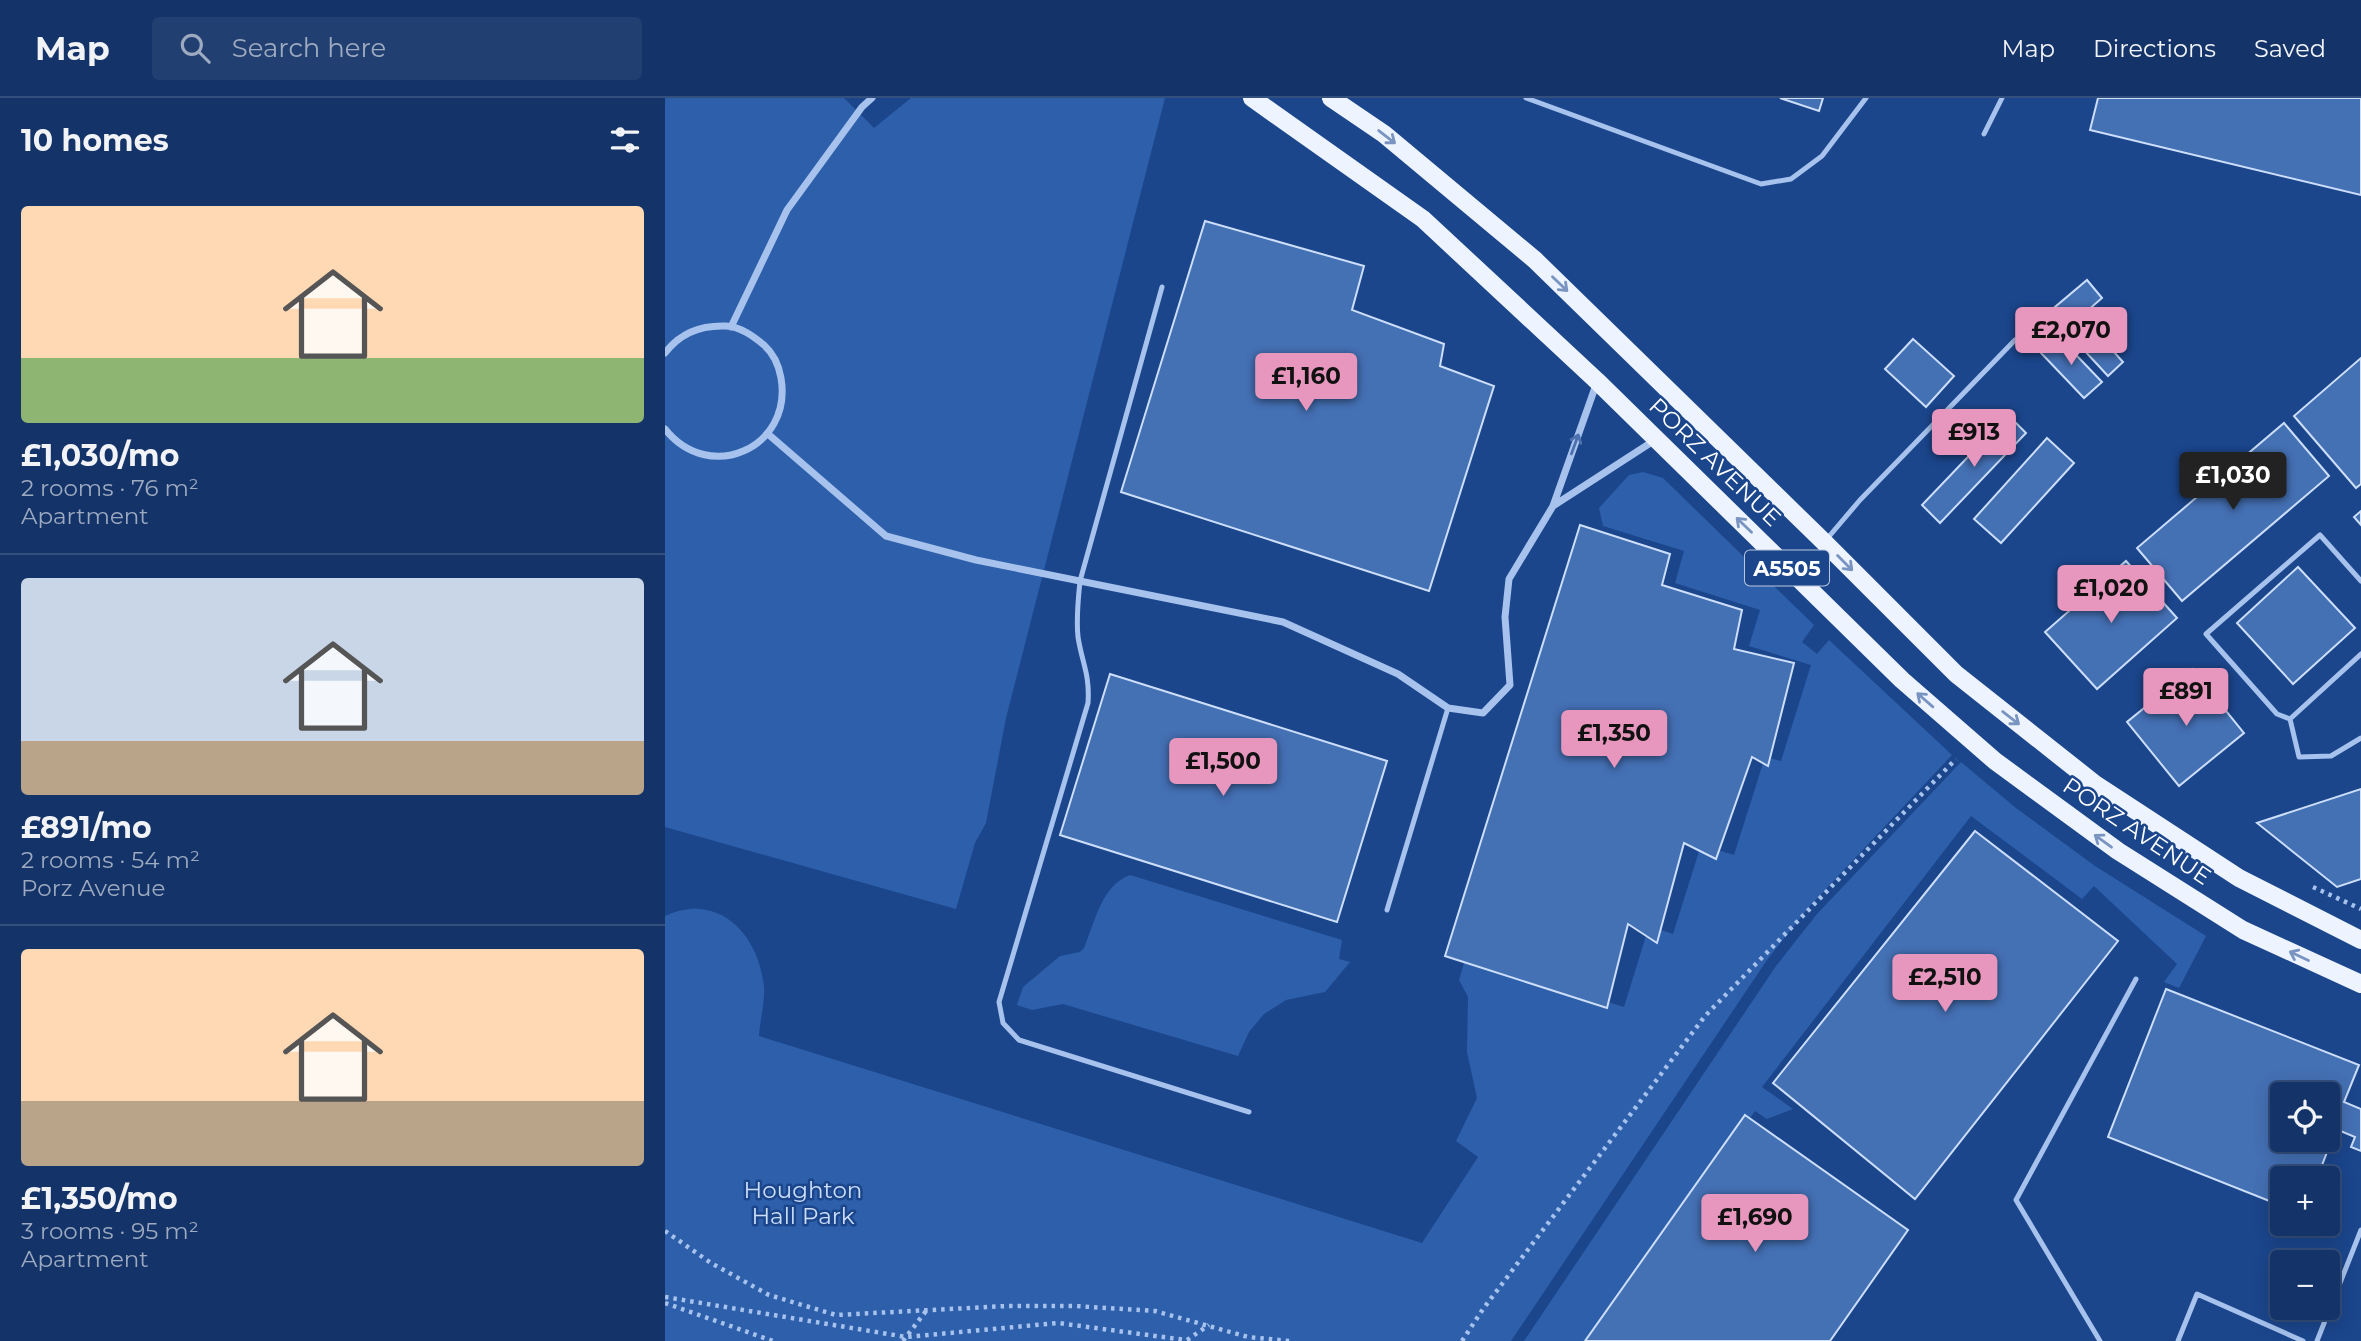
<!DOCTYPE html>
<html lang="en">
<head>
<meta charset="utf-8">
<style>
	body { margin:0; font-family:Montserrat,sans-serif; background:#213f71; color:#f1f3f6; height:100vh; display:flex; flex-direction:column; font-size:26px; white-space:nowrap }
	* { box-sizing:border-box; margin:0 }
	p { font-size:23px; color:#9daac0 }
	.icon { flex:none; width:38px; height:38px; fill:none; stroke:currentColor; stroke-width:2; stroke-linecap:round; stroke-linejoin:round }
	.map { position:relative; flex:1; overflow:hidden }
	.panel { display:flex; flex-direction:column; background:#143469; width:665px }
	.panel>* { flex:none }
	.controls { position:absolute; left:1605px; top:984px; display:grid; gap:14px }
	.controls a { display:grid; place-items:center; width:70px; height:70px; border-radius:7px; background:#143469; box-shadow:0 4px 18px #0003,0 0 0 2px #334f7d; font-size:35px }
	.price { position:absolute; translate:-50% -60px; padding:0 16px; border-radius:7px; background:#e797bd; color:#111; font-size:23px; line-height:46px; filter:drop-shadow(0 2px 4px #0008) }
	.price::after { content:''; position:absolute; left:50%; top:42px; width:21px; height:16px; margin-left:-10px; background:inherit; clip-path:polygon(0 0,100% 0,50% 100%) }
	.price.current { background:#222; color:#fff }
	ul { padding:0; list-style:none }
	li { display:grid; align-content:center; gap:14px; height:371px; padding:0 21px }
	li+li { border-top:2px solid #334f7d }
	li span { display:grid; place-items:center; height:217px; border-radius:7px; color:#555 }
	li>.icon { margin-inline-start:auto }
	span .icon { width:126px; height:126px; fill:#fffc; stroke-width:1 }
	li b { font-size:30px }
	h2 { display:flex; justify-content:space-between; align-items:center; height:84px; padding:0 21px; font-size:30px }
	header { display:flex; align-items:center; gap:42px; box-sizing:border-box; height:98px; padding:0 35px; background:#143469; border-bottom:2px solid #334f7d }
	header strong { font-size:33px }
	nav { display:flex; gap:38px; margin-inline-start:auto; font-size:24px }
	.search { width:490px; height:63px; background:#213f71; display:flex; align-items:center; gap:18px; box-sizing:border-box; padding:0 24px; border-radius:7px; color:#9daac0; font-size:26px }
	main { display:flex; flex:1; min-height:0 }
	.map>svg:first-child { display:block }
	.green { fill:#2e5faa }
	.building { fill:#4470b4; stroke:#ccdefa; stroke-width:2; fill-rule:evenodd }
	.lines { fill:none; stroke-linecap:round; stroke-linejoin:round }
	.path { stroke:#a6c2ed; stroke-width:4.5; stroke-dasharray:3.5 5; stroke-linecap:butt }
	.lane { stroke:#a6c2ed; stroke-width:5 }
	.street { stroke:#a6c2ed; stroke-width:7 }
	.primary { stroke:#edf3ff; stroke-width:18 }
	.oneway { stroke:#7994c0 }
	.oneway2 { stroke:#4c71ae }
	.labels { text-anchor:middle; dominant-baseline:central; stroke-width:5; stroke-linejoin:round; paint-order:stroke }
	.shield { fill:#1b468c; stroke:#bbc8dc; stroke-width:2 }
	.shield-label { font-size:21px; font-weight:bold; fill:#fff }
	.street-label { font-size:23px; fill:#fff; stroke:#1b468c }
	.park-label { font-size:23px; fill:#ccdefa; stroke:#1b468c }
</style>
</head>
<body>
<header>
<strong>Map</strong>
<div class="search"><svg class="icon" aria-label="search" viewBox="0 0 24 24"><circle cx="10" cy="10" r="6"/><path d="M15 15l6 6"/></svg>Search here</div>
<nav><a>Map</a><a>Directions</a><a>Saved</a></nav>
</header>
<main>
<section class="panel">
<h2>10 homes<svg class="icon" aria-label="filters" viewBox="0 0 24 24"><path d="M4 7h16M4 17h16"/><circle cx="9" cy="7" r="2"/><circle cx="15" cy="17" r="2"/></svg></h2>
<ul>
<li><span style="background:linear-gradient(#ffd9b3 70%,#8fb573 0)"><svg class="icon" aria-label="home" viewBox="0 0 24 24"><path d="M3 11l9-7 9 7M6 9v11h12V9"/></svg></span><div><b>£1,030/mo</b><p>2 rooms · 76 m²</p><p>Apartment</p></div></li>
<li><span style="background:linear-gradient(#c9d6e8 75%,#b9a48a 0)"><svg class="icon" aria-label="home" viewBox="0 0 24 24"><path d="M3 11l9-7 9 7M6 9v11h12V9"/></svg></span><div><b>£891/mo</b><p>2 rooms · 54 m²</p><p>Porz Avenue</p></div></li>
<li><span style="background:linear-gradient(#ffd9b3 70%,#b9a48a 0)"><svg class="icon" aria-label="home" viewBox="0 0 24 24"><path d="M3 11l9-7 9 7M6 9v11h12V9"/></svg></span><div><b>£1,350/mo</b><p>3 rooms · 95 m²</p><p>Apartment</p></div></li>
</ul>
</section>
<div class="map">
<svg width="1696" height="1243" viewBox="0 0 1696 1243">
	<rect width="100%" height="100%" fill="#1b468c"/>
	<path class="green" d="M 0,0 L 179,0 L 209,30 L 246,0 L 500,0 L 341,620 L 321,725 L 310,745 L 291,811 L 0,729 Z
		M 978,374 L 998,380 L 1149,527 L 1137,544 L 1152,556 L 1164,542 L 1287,657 L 1144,809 L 1102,862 L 846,1243 L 0,1243 L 0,818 C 54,793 94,837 99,889 C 100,905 95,922 94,938 L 757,1145 L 813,1059 L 791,1043 L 812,1000 L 802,954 L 803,899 L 794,882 L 799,865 L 802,865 L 803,861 L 959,909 L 984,828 L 1008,836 L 1036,747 L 1069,757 L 1100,659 L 1116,663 L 1146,567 L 1084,548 L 1095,512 L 1010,485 L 1019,453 L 938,428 L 934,410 L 964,377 Z
		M 1296,664 L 1351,710 L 1430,768 L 1541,838 L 1514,890 L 1499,884 L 1512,866 L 1429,788 L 1417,801 L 1306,718 L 1097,989 L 1128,1011 L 1102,1021 L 1090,1013 L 930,1243 L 859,1243 L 1111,868 L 1152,816 Z
		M 465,777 L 677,842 L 674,861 L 685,864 L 660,894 L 621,902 L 599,916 L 584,934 L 573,958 L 398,906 L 367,912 L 352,907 L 358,889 L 395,858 L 415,854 L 419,850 C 430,824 436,788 465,777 Z"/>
	<path class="building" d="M 1115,0 L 1158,0 L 1154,13 Z
		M 1433,0 L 1696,0 L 1696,97 L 1425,32 Z
		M 540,123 L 699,168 L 687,212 L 779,246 L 775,268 L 829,288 L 764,493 L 456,394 Z
		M 1422,182 L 1437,200 L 1405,228 L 1390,209 Z
		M 1421,223 L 1458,264 L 1443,278 L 1405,237 Z
		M 1393,238 L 1437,284 L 1419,300 L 1376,255 Z
		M 1248,241 L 1289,278 L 1261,309 L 1220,271 Z
		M 1696,260 L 1696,386 L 1691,390 L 1629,318 Z
		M 1343,317 L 1361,335 L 1275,425 L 1257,407 Z
		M 1619,325 L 1664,378 L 1517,503 L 1472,450 Z
		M 1382,340 L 1409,365 L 1336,445 L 1309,421 Z
		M 1696,413 L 1696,427 L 1689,419 Z
		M 915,427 L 1005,456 L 997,487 L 1077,512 L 1069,551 L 1129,565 L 1103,668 L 1087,659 L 1051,761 L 1019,745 L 992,845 L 963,826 L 942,910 L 780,858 Z
		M 1461,463 L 1512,520 L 1432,591 L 1380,534 Z
		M 1633,469 L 1690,530 L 1628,586 L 1572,525 Z
		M 1527,571 L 1579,635 L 1514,688 L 1462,624 Z
		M 445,576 L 722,663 L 672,824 L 395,737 Z
		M 1696,691 L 1696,781 L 1672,789 L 1592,725 Z
		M 1310,733 L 1453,843 L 1250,1101 L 1108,985 Z
		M 1501,891 L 1694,967 L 1679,1004 L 1696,1011 L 1696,1053 L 1686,1049 L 1690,1039 L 1671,1031 L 1652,1080 L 1617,1080 L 1617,1108 L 1443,1039 ZM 1617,996 L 1662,996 L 1662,1041 L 1617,1041 Z
		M 1080,1017 L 1243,1132 L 1165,1243 L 920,1243 Z"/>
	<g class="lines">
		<path class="path" d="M 1648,789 L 1696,811
			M 0,1133 L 46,1165 L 104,1197 L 171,1217 L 342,1208 L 410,1208 L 490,1213 L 583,1239 L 624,1243
			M 0,1199 L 241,1239 L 393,1225 L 528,1243
			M 0,1205 L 108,1243
			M 522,1242 L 544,1227
			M 238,1243 L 261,1213
			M 797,1243 L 818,1211 L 1040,918 L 1291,661"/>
		<path class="lane" d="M 861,0 L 1096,86 L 1126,81 L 1157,58 L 1201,0
			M 1319,36 L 1337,0
			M 497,189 L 415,483 C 413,502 411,520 413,539 C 417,565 425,576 423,605 L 334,904 L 338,925 L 354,942 L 584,1014
			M 1161,442 L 1195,402 L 1350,242
			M 1696,483 L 1655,437 L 1541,536 L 1612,616 L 1625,621 L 1696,556
			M 1625,621 L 1634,659 L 1666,658 L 1696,640
			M 722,812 L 783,610
			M 1435,1243 L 1351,1102 L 1471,881
			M 1513,1243 L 1532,1196 L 1638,1243
			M 1652,1243 L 1696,1132"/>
		<path class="street" d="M 66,229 L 122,112 L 197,9 L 207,0
			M 0,255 C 15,235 36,227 61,228 C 76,229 88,238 99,247 C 108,255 114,268 116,280 C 128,350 44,387 0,331
			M 103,336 L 221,438 L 311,462 L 618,524 L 733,576 L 783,610 L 818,615 L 845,587 L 840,519 L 844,481 L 888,408 L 932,284
			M 888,408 L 990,342"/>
		<path class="primary" d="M 587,0 L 758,121 L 932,283 L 1237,582 L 1330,663 L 1453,753 L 1578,832 L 1696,886
			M 666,0 L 719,36 L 870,162 L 1159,444 L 1291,576 L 1430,686 L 1574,780 L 1696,842"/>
	</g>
	<defs><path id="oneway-shaft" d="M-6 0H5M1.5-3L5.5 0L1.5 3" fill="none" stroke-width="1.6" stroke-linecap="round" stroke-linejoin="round" transform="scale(1.75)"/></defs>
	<g class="oneway">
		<use href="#oneway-shaft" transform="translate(722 39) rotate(38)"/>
		<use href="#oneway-shaft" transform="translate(895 186) rotate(44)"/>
		<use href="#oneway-shaft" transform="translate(1079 427) rotate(-136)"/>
		<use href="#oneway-shaft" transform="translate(1180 465) rotate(45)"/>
		<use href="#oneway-shaft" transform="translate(1260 602) rotate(-139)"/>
		<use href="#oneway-shaft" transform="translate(1346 620) rotate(38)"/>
		<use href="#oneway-shaft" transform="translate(1438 743) rotate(-144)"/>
		<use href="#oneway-shaft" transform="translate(1634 858) rotate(-155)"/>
	</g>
	<use class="oneway2" href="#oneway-shaft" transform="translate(910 346) rotate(-70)"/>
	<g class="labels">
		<rect class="shield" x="1080" y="452.5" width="84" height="35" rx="5"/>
		<g class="shield-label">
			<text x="1122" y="470">A5505</text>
		</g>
		<g class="street-label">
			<text transform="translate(1050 364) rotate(44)">PORZ AVENUE</text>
			<text transform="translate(1472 733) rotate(34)">PORZ AVENUE</text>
		</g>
		<g class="park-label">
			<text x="138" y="1092">Houghton<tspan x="138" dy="26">Hall Park</tspan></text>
		</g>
	</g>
</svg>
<div class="controls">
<a><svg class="icon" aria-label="locate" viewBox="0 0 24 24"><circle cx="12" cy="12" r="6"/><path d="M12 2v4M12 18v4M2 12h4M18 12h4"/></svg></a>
<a>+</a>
<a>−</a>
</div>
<b class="price" style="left:1406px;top:269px">£2,070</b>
<b class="price" style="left:641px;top:315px">£1,160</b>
<b class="price" style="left:1309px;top:371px">£913</b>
<b class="price current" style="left:1568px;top:414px">£1,030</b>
<b class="price" style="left:1446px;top:527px">£1,020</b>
<b class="price" style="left:1521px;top:630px">£891</b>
<b class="price" style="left:949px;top:672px">£1,350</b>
<b class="price" style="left:558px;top:700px">£1,500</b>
<b class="price" style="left:1280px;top:916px">£2,510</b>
<b class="price" style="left:1090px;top:1156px">£1,690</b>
</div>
</main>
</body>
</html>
